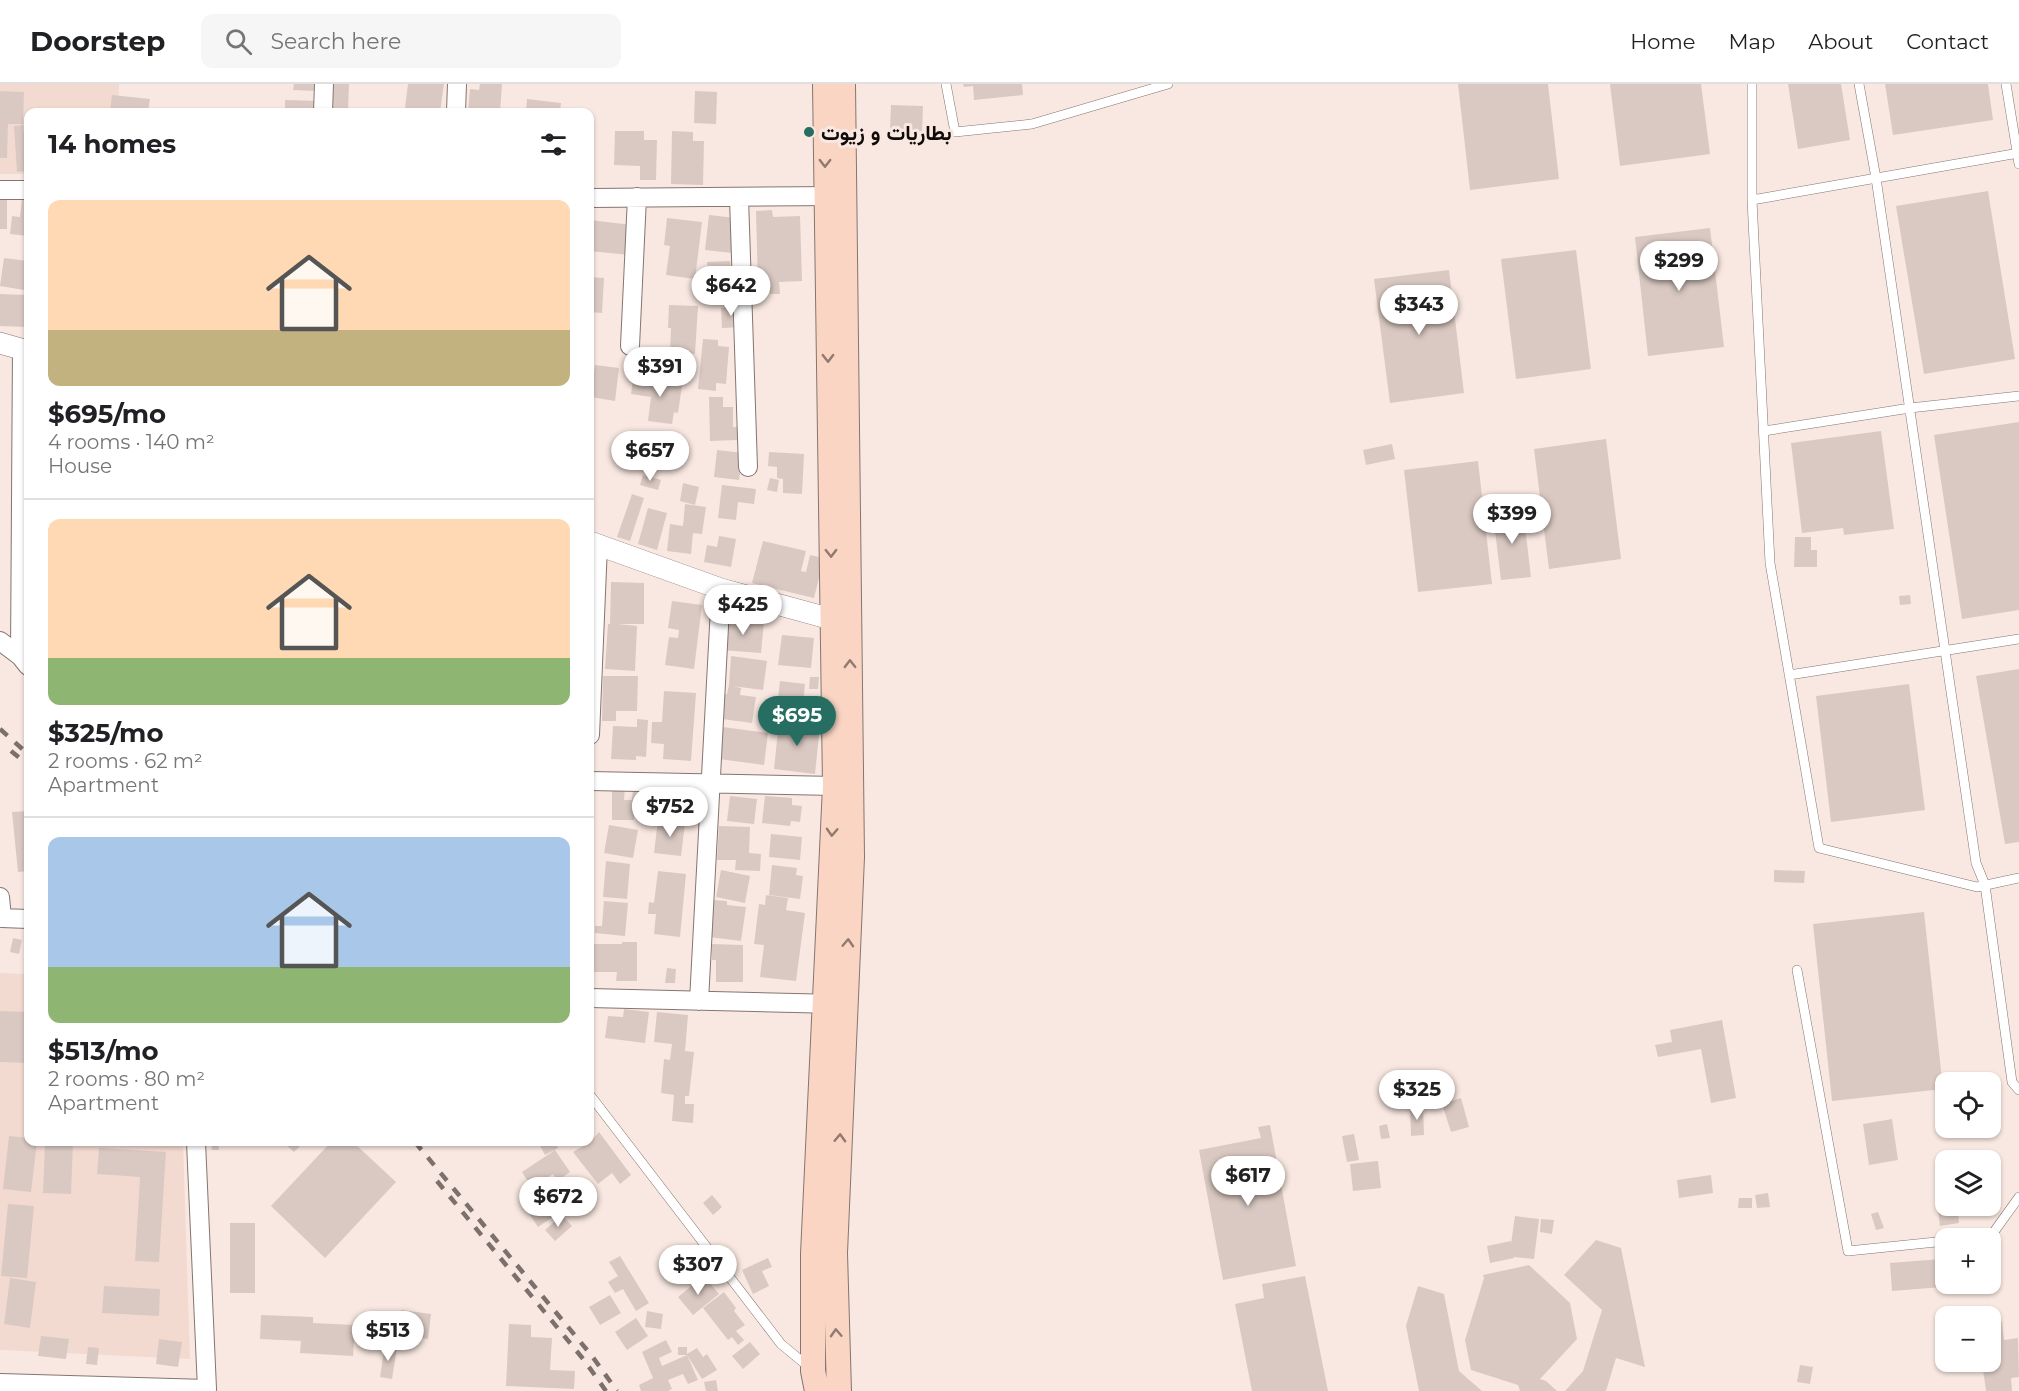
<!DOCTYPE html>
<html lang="en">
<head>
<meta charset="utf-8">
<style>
	body { margin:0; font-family:Montserrat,Vazirmatn,sans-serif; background:#f6f6f6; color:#202124; height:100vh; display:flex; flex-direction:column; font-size:22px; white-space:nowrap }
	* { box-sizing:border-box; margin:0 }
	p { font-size:20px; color:#757577 }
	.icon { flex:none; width:33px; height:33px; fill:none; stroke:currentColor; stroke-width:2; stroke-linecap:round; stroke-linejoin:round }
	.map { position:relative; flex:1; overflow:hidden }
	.panel { position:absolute; left:24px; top:24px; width:570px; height:1038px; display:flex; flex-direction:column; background:#fff; border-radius:12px; box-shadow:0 2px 4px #0004 }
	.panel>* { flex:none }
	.buttons { position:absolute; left:1935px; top:988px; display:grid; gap:12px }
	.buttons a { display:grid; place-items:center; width:66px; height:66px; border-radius:12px; background:#fff; box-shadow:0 2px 4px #0004; font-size:30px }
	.price { position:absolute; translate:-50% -51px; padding:0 14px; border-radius:21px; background:#fff; color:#222; font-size:20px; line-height:39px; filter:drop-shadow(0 2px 3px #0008) }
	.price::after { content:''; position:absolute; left:50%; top:36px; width:18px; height:14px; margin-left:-9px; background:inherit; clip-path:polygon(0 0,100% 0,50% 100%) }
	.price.on { background:#266d62; color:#fff }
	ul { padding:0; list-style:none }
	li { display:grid; align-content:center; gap:12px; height:318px; padding:0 24px }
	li+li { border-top:2px solid #e0e0e0 }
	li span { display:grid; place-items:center; height:186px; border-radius:12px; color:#555 }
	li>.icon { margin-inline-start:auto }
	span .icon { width:108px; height:108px; fill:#fffc; stroke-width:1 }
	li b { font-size:26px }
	h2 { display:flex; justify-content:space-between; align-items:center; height:72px; padding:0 24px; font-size:26px }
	header { display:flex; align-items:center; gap:36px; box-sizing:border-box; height:84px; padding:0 30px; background:#fff; border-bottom:2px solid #e0e0e0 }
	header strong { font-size:28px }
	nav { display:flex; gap:33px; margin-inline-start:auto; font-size:21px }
	.search { width:420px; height:54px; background:#f6f6f6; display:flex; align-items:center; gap:15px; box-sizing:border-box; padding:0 21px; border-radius:12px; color:#757577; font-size:22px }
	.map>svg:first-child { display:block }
	.built { fill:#f3dad0 }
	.building { fill:#dac9c2 }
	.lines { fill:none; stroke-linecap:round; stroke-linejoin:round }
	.service-casing { stroke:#84756f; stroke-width:10 }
	.minor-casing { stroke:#84756f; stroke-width:20 }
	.tertiary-casing { stroke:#84756f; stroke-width:22 }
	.secondary-casing { stroke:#84756f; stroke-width:26 }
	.service { stroke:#fff; stroke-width:9 }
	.minor { stroke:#fff; stroke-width:18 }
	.tertiary { stroke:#fff; stroke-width:21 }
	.secondary { stroke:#fad5c4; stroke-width:24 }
	.rail { stroke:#7b706b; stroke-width:4.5; stroke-dasharray:10 10; stroke-linecap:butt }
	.oneway { stroke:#917a6f }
	.poi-dot { fill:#266d62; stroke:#f9e8e1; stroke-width:2 }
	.labels { text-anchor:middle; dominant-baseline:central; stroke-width:6; stroke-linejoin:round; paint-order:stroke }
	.poi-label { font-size:21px; font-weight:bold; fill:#100a08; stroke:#f9e8e1; text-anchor:start }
</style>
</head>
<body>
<header>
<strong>Doorstep</strong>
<div class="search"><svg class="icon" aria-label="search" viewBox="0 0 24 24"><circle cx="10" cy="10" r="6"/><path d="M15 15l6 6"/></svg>Search here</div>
<nav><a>Home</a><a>Map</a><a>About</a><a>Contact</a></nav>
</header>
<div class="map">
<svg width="2019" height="1307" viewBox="0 0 2019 1307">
	<rect width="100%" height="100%" fill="#f9e8e1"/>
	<path class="built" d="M 0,0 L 119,0 L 118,28 L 28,28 L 28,90 L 0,90 Z
		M 0,889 L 28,890 L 28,1058 L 183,1058 L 190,1275 L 0,1266 Z"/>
	<path class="building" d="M 294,0 L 316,0 L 315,7 L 293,6 Z
		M 332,0 L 349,0 L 348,28 L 331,28 Z
		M 408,0 L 444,0 L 440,28 L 405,24 Z
		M 480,0 L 502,0 L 500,28 L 468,28 L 470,5 L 479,6 Z
		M 963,0 L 1022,0 L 1023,11 L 974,16 L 973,2 L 964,3 Z
		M 1458,0 L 1548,0 L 1559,95 L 1470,106 Z
		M 1610,0 L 1701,0 L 1710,70 L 1620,82 Z
		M 1788,0 L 1841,0 L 1850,56 L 1798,65 Z
		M 1885,0 L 1988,0 L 1993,36 L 1893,51 Z
		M 0,7 L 24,8 L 23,40 L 8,40 L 7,74 L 0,74 Z
		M 695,7 L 717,8 L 716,40 L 694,39 Z
		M 112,11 L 150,15 L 148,28 L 110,28 Z
		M 527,15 L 561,19 L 560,28 L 526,28 Z
		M 285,16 L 322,17 L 321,28 L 285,28 Z
		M 891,21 L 923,22 L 922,48 L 890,46 Z
		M 23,41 L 27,87 L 17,88 L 14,42 Z
		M 615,47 L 644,47 L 644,56 L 657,56 L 656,96 L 640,96 L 640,82 L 614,81 Z
		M 672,47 L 693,48 L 693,57 L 704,57 L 703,101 L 671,100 Z
		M 1988,107 L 2015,275 L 1924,290 L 1896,122 Z
		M 22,115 L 28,116 L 28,152 L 10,150 L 12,132 L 20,133 Z
		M 0,116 L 7,116 L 7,145 L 0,145 Z
		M 772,126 L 773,133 L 800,132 L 802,197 L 779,198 L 780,210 L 770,210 L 770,202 L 758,202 L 756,127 Z
		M 709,131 L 736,134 L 732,169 L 705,166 Z
		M 667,134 L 702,138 L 695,195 L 666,191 L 670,162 L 664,161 Z
		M 590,136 L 632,141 L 629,171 L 590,167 Z
		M 1710,144 L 1724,263 L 1648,272 L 1635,153 Z
		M 1576,166 L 1591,285 L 1516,295 L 1501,175 Z
		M 4,174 L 28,177 L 24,206 L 0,202 Z
		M 730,177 L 731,189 L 708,190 L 707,178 Z
		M 1449,186 L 1464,309 L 1390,319 L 1374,195 Z
		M 590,193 L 604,194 L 602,229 L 590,228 Z
		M 0,210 L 28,211 L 28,243 L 0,242 Z
		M 669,221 L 698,222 L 695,270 L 670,269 L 671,244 L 668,244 Z
		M 741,223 L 741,243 L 722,244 L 721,224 Z
		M 703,255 L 718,256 L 718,262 L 729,263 L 726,300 L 716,299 L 716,307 L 698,305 Z
		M 595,281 L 619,284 L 615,317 L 591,313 Z
		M 670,293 L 683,295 L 678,329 L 674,328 L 672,340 L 648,337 L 651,313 L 631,310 L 633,295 L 669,298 Z
		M 709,313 L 723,313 L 723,323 L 733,323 L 733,343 L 738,343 L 738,356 L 710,357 Z
		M 2019,338 L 2019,526 L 1962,535 L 1934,351 Z
		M 1881,347 L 1894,445 L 1844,451 L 1843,444 L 1802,449 L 1791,359 Z
		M 1606,355 L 1621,475 L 1549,485 L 1534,365 Z
		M 1392,360 L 1395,375 L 1366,381 L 1363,366 Z
		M 717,366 L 743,369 L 739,396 L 714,393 Z
		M 769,368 L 804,370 L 802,410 L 783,409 L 783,395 L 777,394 L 777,383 L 768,382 Z
		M 1478,377 L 1492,500 L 1418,508 L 1404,386 Z
		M 643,391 L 661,396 L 658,406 L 640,401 Z
		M 770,394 L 779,396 L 777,408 L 767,406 Z
		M 683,399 L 699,403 L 695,421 L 680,417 Z
		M 722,401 L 756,405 L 754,420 L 738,418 L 736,436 L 718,434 Z
		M 632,410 L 644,414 L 630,457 L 617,453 Z
		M 685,420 L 706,423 L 702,450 L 693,449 L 691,470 L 667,467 L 670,440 L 683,442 Z
		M 648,424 L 667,429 L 657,466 L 638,460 Z
		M 1523,426 L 1531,493 L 1501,496 L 1493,430 Z
		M 719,452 L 736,455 L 731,483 L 704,478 L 707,461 L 717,463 Z
		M 1795,453 L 1811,453 L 1811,466 L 1817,466 L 1817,483 L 1794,483 Z
		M 763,457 L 806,467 L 801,487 L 806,488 L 810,471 L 824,474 L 814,514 L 752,499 Z
		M 611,498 L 644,499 L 644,540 L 618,540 L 637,542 L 635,587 L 605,585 L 608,540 L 610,540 Z
		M 1910,511 L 1911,520 L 1900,521 L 1899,512 Z
		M 672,517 L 702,521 L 694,585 L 665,581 L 669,553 L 678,554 L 679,546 L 668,544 Z
		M 729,534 L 764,537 L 761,569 L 721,566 L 724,541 L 729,541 Z
		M 782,551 L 814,554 L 811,584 L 778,581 Z
		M 731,572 L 767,577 L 763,606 L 732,602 L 741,604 L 740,611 L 756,613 L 752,639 L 722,635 L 725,610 L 727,610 L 729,601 Z
		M 2019,585 L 2019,758 L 2005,760 L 1976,592 Z
		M 603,592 L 638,592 L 637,627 L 616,627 L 616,637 L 602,637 Z
		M 810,593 L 819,593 L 818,605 L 809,605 Z
		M 780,597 L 805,600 L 803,621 L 811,622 L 810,636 L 776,632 Z
		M 1909,600 L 1925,726 L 1831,738 L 1816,612 Z
		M 664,607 L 696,609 L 691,677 L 663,675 L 664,660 L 651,659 L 652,638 L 662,638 Z
		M 637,635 L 648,636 L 646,673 L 636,672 L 636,676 L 611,675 L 613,642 L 637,643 Z
		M 774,636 L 820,641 L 815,690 L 774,685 L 778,647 L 773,646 Z
		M 723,643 L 768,649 L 764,681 L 719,675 Z
		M 653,703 L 687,707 L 684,729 L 677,728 L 676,737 L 644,732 L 647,713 L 652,713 Z
		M 612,704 L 625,704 L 624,716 L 632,716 L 633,705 L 644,705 L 644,728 L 634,728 L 634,736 L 612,736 Z
		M 730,712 L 757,715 L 754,740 L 727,737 Z
		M 765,712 L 792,714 L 792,721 L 802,722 L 800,738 L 791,737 L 790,742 L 762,739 Z
		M 28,727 L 28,787 L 18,788 L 12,728 Z
		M 658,736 L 685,739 L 681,772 L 654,769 Z
		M 609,741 L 638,746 L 633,774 L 604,769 Z
		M 719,742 L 750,743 L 749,769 L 761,770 L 760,787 L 735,786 L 736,776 L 717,776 Z
		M 771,750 L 802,753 L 800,776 L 769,773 Z
		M 606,777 L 630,780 L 627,815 L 603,813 Z
		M 772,781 L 797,784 L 796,791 L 803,792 L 800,815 L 769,811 Z
		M 721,786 L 750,792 L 745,819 L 716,813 Z
		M 1774,786 L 1805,787 L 1804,799 L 1774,798 Z
		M 658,787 L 686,790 L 680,853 L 654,850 L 656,830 L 648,830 L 649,818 L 654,819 Z
		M 766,811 L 788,814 L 786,826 L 805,829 L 796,897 L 760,893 L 764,861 L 754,860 L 759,820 L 765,821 Z
		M 714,816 L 727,817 L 727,821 L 746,823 L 741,857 L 709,853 Z
		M 604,817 L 628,819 L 625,852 L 595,849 L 595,842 L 602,842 Z
		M 1924,828 L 1943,1005 L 1832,1017 L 1813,840 Z
		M 13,854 L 22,856 L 19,870 L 10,868 Z
		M 26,857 L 28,857 L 28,870 L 24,870 Z
		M 622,858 L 637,858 L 637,897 L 616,897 L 617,888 L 594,888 L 594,860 L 622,860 Z
		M 712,860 L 743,861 L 743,898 L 716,898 L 716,876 L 712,876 Z
		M 667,884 L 676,885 L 675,899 L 665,899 Z
		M 624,925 L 649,928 L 645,959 L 605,954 L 608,932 L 623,933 Z
		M 0,927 L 28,928 L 28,979 L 0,978 Z
		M 657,928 L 688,931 L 685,967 L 694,968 L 689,1012 L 685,1012 L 685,1020 L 694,1020 L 693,1039 L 672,1037 L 674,1011 L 661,1009 L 664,975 L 670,976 L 672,960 L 654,958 Z
		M 1722,936 L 1736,1014 L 1711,1019 L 1701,965 L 1658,973 L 1655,961 L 1672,958 L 1670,946 Z
		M 1461,1014 L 1469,1043 L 1451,1048 L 1442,1020 Z
		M 1410,1023 L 1423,1023 L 1424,1051 L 1411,1052 Z
		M 1892,1035 L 1898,1076 L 1869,1081 L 1863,1040 Z
		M 1387,1040 L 1390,1054 L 1381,1055 L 1379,1042 Z
		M 1270,1041 L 1296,1182 L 1223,1196 L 1199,1066 L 1261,1054 L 1258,1043 Z
		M 599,1048 L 631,1091 L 620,1100 L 612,1089 L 598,1100 L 573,1068 L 590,1058 Z
		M 1354,1050 L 1359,1076 L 1347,1078 L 1342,1052 Z
		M 9,1052 L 28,1054 L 28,1058 L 37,1058 L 31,1108 L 3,1105 Z
		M 45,1058 L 73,1058 L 71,1110 L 43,1109 Z
		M 211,1058 L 218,1058 L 219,1066 L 212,1066 Z
		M 283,1058 L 304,1058 L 294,1068 Z
		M 331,1058 L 353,1058 L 396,1098 L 325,1174 L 271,1122 Z
		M 538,1058 L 555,1058 L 558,1064 L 545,1071 Z
		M 99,1064 L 166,1068 L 159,1178 L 135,1177 L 140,1093 L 97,1090 Z
		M 555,1066 L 570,1088 L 557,1097 L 553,1090 L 532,1104 L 522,1088 Z
		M 1378,1077 L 1381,1104 L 1353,1107 L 1350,1080 Z
		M 1711,1091 L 1713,1109 L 1679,1114 L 1677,1096 Z
		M 540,1105 L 557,1130 L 538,1143 L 521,1117 Z
		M 1768,1109 L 1770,1123 L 1757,1124 L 1755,1111 Z
		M 1946,1110 L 1946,1122 L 1957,1122 L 1959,1139 L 1940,1142 L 1936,1111 Z
		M 712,1111 L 722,1123 L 713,1131 L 703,1119 Z
		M 1739,1114 L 1752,1114 L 1752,1124 L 1738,1124 Z
		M 8,1120 L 34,1122 L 27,1194 L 1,1192 Z
		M 1878,1128 L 1884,1144 L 1876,1146 L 1871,1130 Z
		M 562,1131 L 572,1142 L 555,1157 L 545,1146 Z
		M 1515,1132 L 1539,1135 L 1534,1175 L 1514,1173 L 1514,1174 L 1490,1179 L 1487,1162 L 1511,1157 L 1511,1160 Z
		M 1541,1135 L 1554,1136 L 1552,1150 L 1540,1148 Z
		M 230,1139 L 255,1139 L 255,1209 L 230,1209 Z
		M 1596,1156 L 1621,1164 L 1645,1283 L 1616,1274 L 1606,1307 L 1565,1307 L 1583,1287 L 1602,1226 L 1564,1191 Z
		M 620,1172 L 649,1219 L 636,1227 L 623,1205 L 615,1209 L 608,1198 L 618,1192 L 609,1178 Z
		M 768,1174 L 772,1183 L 762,1187 L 769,1202 L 753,1210 L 742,1186 Z
		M 1941,1175 L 1943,1203 L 1892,1207 L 1890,1179 Z
		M 1529,1181 L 1570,1219 L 1577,1255 L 1540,1295 L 1546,1297 L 1557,1307 L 1520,1307 L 1518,1301 L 1471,1286 L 1465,1256 L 1484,1194 L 1483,1191 Z
		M 704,1192 L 719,1210 L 693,1231 L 678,1213 Z
		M 1305,1192 L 1328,1307 L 1252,1307 L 1235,1220 L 1264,1214 L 1262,1200 Z
		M 10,1194 L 36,1198 L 30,1244 L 4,1240 Z
		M 104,1202 L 160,1205 L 159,1232 L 102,1229 Z
		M 1418,1202 L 1444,1210 L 1459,1287 L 1482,1307 L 1419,1307 L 1406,1242 Z
		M 724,1208 L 736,1224 L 734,1227 L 745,1241 L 736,1247 L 744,1256 L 738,1261 L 732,1253 L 728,1256 L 703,1224 Z
		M 610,1211 L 621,1229 L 600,1241 L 589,1223 Z
		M 401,1226 L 431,1230 L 428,1255 L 398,1251 Z
		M 647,1227 L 663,1230 L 661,1245 L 645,1243 Z
		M 261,1231 L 313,1233 L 313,1239 L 355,1241 L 353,1272 L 300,1269 L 301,1257 L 260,1255 Z
		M 636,1234 L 648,1252 L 627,1266 L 615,1248 Z
		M 2002,1238 L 2004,1256 L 2018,1254 L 2019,1293 L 2011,1294 L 2012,1307 L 1986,1307 L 1982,1278 L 1990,1278 L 1990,1240 Z
		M 509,1240 L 531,1241 L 531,1253 L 552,1254 L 550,1286 L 575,1287 L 574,1305 L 506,1302 Z
		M 41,1252 L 69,1255 L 66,1275 L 38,1272 Z
		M 159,1255 L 182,1258 L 178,1283 L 156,1280 Z
		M 666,1256 L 672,1268 L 659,1274 L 662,1282 L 687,1271 L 678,1271 L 678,1263 L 687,1263 L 687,1270 L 697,1264 L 703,1273 L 707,1270 L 717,1286 L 702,1295 L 687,1271 L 698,1296 L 688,1300 L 683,1290 L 668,1296 L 672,1305 L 668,1307 L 641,1307 L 639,1301 L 653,1294 L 642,1268 Z
		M 750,1258 L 760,1270 L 743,1285 L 732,1272 Z
		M 385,1261 L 397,1263 L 392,1295 L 380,1293 Z
		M 88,1263 L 99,1264 L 97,1281 L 86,1280 Z
		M 1800,1281 L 1813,1283 L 1810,1300 L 1797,1298 Z
		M 716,1296 L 718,1307 L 706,1307 L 704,1298 Z"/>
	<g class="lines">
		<g class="service-casing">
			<path id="service" d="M 946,0 L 955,48 L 1032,40 L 1168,0
				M 1752,0 L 1752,116 L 1770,479 L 1819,764 L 1977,803 L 2019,794
				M 1859,0 L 1876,94 L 1976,779 L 1985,801 L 2012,998 L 2019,1006
				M 2006,0 L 2019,80
				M 1752,116 L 2019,69
				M 1764,347 L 1910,324 L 2019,312
				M 1789,591 L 2019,555
				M 1797,886 L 1848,1167 L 1946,1157
				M 590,1011 L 781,1260 L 810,1284
				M 1964,1155 L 1991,1152 L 2019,1113"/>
		</g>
		<g class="minor-casing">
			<path id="minor" d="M 323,28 L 324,0
				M 456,28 L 457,0
				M 0,106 L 28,106
				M 590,114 L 839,112
				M 739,114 L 748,383
				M 630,262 L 637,113
				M 0,557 L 20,572 L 28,582
				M 20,572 L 22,265
				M 590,651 L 598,461
				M 590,697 L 835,702
				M 0,813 L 2,834 L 28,835
				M 590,914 L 837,920
				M 699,917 L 721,505
				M 0,1299 L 207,1305 L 196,1058"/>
		</g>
		<g class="tertiary-casing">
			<path id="tertiary" d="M 0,259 L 28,267
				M 590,458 L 721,505 L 846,539"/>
		</g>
		<g class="secondary-casing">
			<path id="secondary" d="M 817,1307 L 813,1287 L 813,1170 L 835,702 L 825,0
				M 839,1307 L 835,1169 L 852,773 L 843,0"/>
		</g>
		<use href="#service" class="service"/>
		<use href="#minor" class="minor"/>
		<use href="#tertiary" class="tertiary"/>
		<use href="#secondary" class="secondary"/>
		<path class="rail" d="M 0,645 L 28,670
			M 11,667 L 28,681
			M 415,1058 L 592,1272 L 617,1307
			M 437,1097 L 584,1276 L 606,1307"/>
	</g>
	<defs><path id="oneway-chevron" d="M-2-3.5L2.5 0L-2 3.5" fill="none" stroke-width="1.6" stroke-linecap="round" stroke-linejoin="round" transform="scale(1.5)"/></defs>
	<g class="oneway">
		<use href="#oneway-chevron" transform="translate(825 79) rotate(90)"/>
		<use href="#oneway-chevron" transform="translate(828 274) rotate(89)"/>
		<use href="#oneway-chevron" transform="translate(831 469) rotate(89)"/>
		<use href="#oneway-chevron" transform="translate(850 580) rotate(-91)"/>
		<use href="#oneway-chevron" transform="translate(832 748) rotate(93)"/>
		<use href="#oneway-chevron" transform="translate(848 859) rotate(-87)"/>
		<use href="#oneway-chevron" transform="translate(840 1054) rotate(-88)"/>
		<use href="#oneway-chevron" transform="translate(836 1249) rotate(-93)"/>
	</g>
	<circle class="poi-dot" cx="809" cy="48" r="6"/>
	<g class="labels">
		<g class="poi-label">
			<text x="821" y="48">بطاريات و زيوت</text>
		</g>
	</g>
</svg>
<div class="buttons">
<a><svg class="icon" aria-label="locate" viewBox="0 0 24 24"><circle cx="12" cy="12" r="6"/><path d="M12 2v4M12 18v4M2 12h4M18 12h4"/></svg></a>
<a><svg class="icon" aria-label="layers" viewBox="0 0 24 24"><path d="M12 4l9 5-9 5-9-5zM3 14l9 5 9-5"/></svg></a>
<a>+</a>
<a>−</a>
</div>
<b class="price" style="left:1679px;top:208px">$299</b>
<b class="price" style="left:731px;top:233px">$642</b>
<b class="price" style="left:1419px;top:252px">$343</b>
<b class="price" style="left:660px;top:314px">$391</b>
<b class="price" style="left:650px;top:398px">$657</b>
<b class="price" style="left:1512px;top:461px">$399</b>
<b class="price" style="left:743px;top:552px">$425</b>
<b class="price on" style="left:797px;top:663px">$695</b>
<b class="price" style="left:670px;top:754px">$752</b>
<b class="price" style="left:1417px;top:1037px">$325</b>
<b class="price" style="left:1248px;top:1123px">$617</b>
<b class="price" style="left:558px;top:1144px">$672</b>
<b class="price" style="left:698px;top:1212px">$307</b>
<b class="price" style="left:388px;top:1278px">$513</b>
<section class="panel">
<h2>14 homes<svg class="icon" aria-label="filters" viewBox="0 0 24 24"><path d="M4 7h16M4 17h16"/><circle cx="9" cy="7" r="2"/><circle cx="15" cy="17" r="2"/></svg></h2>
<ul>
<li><span style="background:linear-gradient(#ffd9b3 70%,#c2b280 0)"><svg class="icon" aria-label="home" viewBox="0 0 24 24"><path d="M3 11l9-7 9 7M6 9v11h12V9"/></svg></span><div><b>$695/mo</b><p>4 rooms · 140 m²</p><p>House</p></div></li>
<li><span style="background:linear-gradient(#ffd9b3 75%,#8fb573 0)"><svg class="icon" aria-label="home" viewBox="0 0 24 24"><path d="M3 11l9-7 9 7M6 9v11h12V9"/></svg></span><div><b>$325/mo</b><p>2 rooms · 62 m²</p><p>Apartment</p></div></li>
<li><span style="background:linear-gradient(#a9c7e8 70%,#8fb573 0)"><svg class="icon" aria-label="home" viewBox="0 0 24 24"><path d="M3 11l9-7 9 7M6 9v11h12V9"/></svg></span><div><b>$513/mo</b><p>2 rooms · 80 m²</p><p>Apartment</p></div></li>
</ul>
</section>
</div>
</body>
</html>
